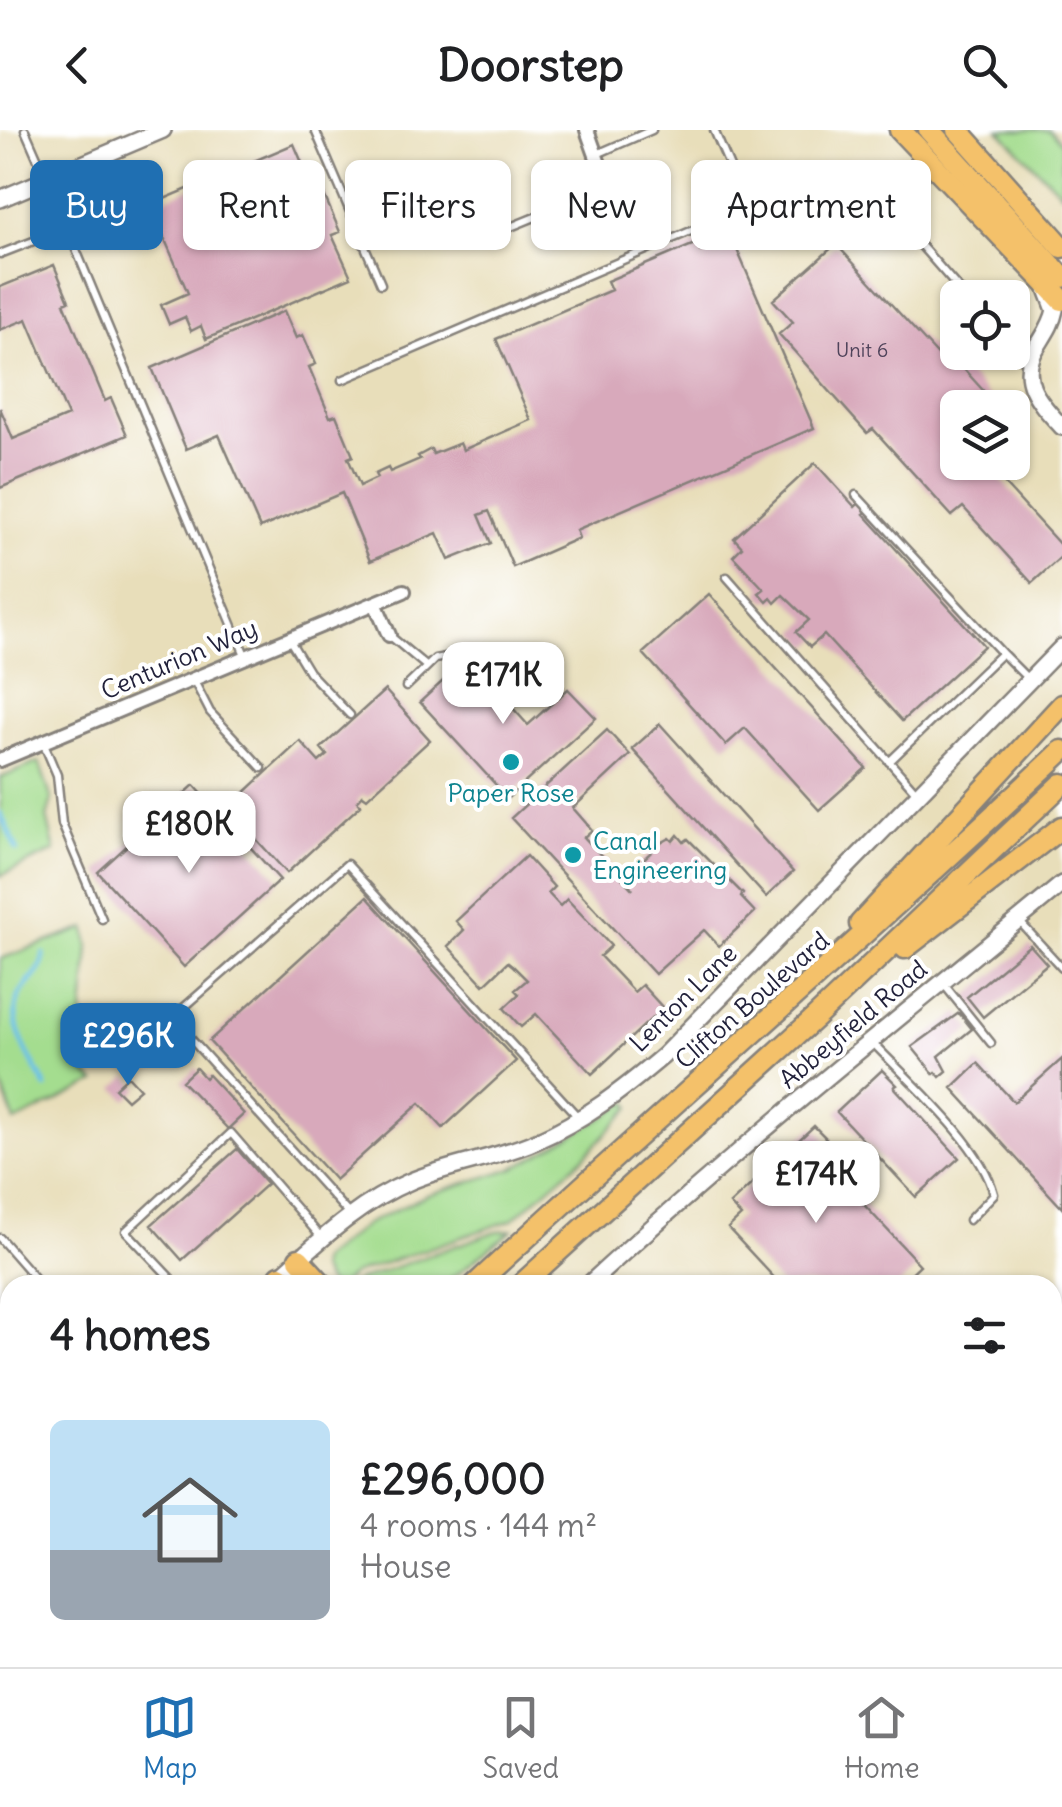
<!DOCTYPE html>
<html lang="en">
<head>
<meta charset="utf-8">
<style>
	body { margin:0; font-family:Delius,sans-serif; background:#f2f2f2; color:#202124; height:100vh; display:flex; flex-direction:column; font-size:38px; white-space:nowrap }
	* { box-sizing:border-box; margin:0 }
	p { font-size:32px; color:#757577 }
	.icon { flex:none; width:55px; height:55px; fill:none; stroke:currentColor; stroke-width:2; stroke-linecap:round; stroke-linejoin:round }
	.map { position:relative; flex:1; overflow:hidden }
	.panel { position:absolute; left:0px; top:1145px; width:1062px; height:392px; display:flex; flex-direction:column; background:#fff; border-radius:30px 30px 0 0; box-shadow:0 2px 8px #0004 }
	.panel>* { flex:none }
	.top-card { position:absolute; left:30px; top:30px; width:1002px; height:90px; display:flex; gap:20px }
	.tools { position:absolute; left:940px; top:150px; display:grid; gap:20px }
	.tools a { display:grid; place-items:center; width:90px; height:90px; border-radius:15px; background:#fff; box-shadow:0 2px 8px #0004; font-size:50px }
	.price { position:absolute; translate:-50% -85px; padding:0 22px; border-radius:20px; background:#fff; color:#222; font-size:32px; line-height:65px; filter:drop-shadow(0 2px 5px #0008) }
	.price::after { content:''; position:absolute; left:50%; top:60px; width:30px; height:22px; margin-left:-15px; background:inherit; clip-path:polygon(0 0,100% 0,50% 100%) }
	.price.active { background:#1f6fb2; color:#fff }
	ul { padding:0; list-style:none }
	li { display:flex; align-items:center; gap:30px; height:250px; padding:0 50px }
	li+li { border-top:2px solid #e0e0e0 }
	li span { display:grid; place-items:center; flex:none; width:280px; height:200px; border-radius:15px; color:#555 }
	li>.icon { margin-inline-start:auto }
	span .icon { width:120px; height:120px; fill:#fffc; stroke-width:1 }
	li b { font-size:42px }
	h2 { display:flex; justify-content:space-between; align-items:center; height:120px; padding:0 50px; font-size:42px }
	.chip { padding:0 35px; border-radius:15px; background:#fff; box-shadow:0 2px 8px #0004; font-size:35px; line-height:90px }
	.chip.active { background:#1f6fb2; color:#fff }
	header { display:flex; justify-content:space-between; align-items:center; height:130px; padding:0 50px; background:#fff; font-size:45px; font-weight:700 }
	.menu { display:flex; justify-content:space-around; align-items:center; height:140px; border-top:2px solid #e0e0e0; background:#fff; font-size:28px; color:#757577 }
	.menu a { display:grid; justify-items:center; gap:5px }
	.menu .active { color:#1f6fb2 }
	.map>svg:first-child { display:block }
	.green { fill:#a4dd8f; stroke:#638065; stroke-width:2.5 }
	.lines { fill:none; stroke-linecap:round; stroke-linejoin:round }
	.stream { stroke:#6ac1e7; stroke-width:5 }
	.building { fill:#d8a9bb }
	.service-casing { stroke:#85807a; stroke-width:11 }
	.minor-casing { stroke:#85807a; stroke-width:18 }
	.tertiary-casing { stroke:#85807a; stroke-width:20 }
	.primary-casing { stroke:#85807a; stroke-width:25 }
	.trunk-casing { stroke:#85807a; stroke-width:25 }
	.service { stroke:#fff; stroke-width:6 }
	.minor { stroke:#fff; stroke-width:12 }
	.tertiary { stroke:#fff; stroke-width:15 }
	.primary { stroke:#f4c16b; stroke-width:20 }
	.trunk { stroke:#f4c16b; stroke-width:20 }
	.culture-dot { fill:#0f9aa8; stroke:#fff; stroke-width:4 }
	.labels { text-anchor:middle; dominant-baseline:central; stroke-width:8; stroke-linejoin:round; paint-order:stroke }
	.number-label { font-size:20px; fill:#50445b }
	.street-label { font-size:25px; fill:#22223b; stroke:#fff }
	.culture-label { font-size:25px; fill:#0d838f; stroke:#fff }
</style>
</head>
<body>
<header><svg class="icon" aria-label="back" viewBox="0 0 24 24"><path d="M15 5l-7 7 7 7"/></svg>Doorstep<svg class="icon" aria-label="search" viewBox="0 0 24 24"><circle cx="10" cy="10" r="6"/><path d="M15 15l6 6"/></svg></header>
<div class="map">
<svg width="1062" height="1537" viewBox="0 0 1062 1537">
	<rect width="100%" height="100%" fill="#fff"/>
	<filter id="ink" filterUnits="userSpaceOnUse"><feTurbulence type="fractalNoise" baseFrequency=".01" numOctaves="2"/><feDisplacementMap in="SourceGraphic" scale="20" xChannelSelector="R" yChannelSelector="G"/><feConvolveMatrix kernelMatrix="1 2 1 2 8 2 1 2 1" color-interpolation-filters="sRGB"/></filter>
	<filter id="wash" filterUnits="userSpaceOnUse"><feTurbulence type="fractalNoise" baseFrequency=".0048" numOctaves="4" result="noise"/><feDisplacementMap in="SourceGraphic" scale="40" xChannelSelector="R" yChannelSelector="G"/><feGaussianBlur stdDeviation="2.25" result="paint"/><feColorMatrix in="noise" values="0 0 0 0 0 0 0 0 0 0 0 0 0 0 0 0 0 1.4 0 .05"/><feComposite in="paint" operator="in"/></filter>
	<g filter="url(#wash)">
		<rect width="100%" height="100%" fill="#e8deba"/>
		<path class="green" d="M 999,0 L 1049,0 L 1062,13 L 1062,64 Z
			M 39,632 L 52,670 L 47,687 L 55,721 L 0,746 L 0,648 Z
			M 86,798 L 89,817 L 78,936 L 96,952 L 15,992 L 0,951 L 0,829 Z
			M 627,971 L 631,977 L 582,1029 L 512,1090 L 353,1144 L 340,1155 L 329,1155 L 319,1138 L 321,1130 L 366,1094 L 427,1065 L 514,1038 L 606,986 Z
			M 512,1100 L 443,1155 L 352,1155 L 356,1151 L 497,1101 Z"/>
		<g class="lines">
			<path class="stream" d="M 0,683 L 17,720
				M 44,824 C 42,844 28,849 20,865 C 5,895 33,931 46,957"/>
		</g>
		<g id="blocks">
			<path class="building" d="M 294,14 L 309,49 L 316,46 L 340,102 L 332,105 L 351,147 L 206,209 L 201,196 L 191,201 L 185,187 L 169,194 L 161,175 L 188,163 L 150,75 Z
				M 732,108 L 814,298 L 576,400 L 579,408 L 513,437 L 489,381 L 479,385 L 491,413 L 449,430 L 437,403 L 370,431 L 342,363 L 260,398 L 219,305 L 186,319 L 152,238 L 284,181 L 296,208 L 303,205 L 316,234 L 309,237 L 330,287 L 336,285 L 353,326 L 348,328 L 360,356 L 377,348 L 375,344 L 388,338 L 390,342 L 420,329 L 418,326 L 431,319 L 433,324 L 460,313 L 463,320 L 531,290 L 496,209 L 611,160 L 607,151 L 697,113 L 700,121 Z
				M 836,114 L 945,233 L 952,226 L 999,278 L 958,278 L 958,332 L 998,332 L 991,339 L 1062,417 L 1062,426 L 1032,453 L 963,377 L 952,386 L 873,299 L 867,303 L 779,204 L 793,192 L 773,170 Z
				M 54,135 L 69,171 L 64,173 L 105,271 L 111,268 L 127,305 L 0,358 L 0,278 L 13,309 L 68,286 L 27,189 L 0,200 L 0,157 Z
				M 815,333 L 855,377 L 860,372 L 868,381 L 864,384 L 984,516 L 902,591 L 824,505 L 810,517 L 796,502 L 809,490 L 783,465 L 775,473 L 771,468 L 767,472 L 759,463 L 764,459 L 733,426 L 742,417 L 734,408 Z
				M 709,464 L 866,638 L 819,680 L 745,598 L 726,615 L 643,523 Z
				M 468,528 L 528,595 L 568,559 L 596,588 L 508,668 L 420,572 Z
				M 385,560 L 430,610 L 367,668 L 363,665 L 357,671 L 361,675 L 287,743 L 228,678 L 300,611 L 319,632 L 327,625 L 321,618 Z
				M 660,594 L 793,742 L 766,767 L 632,619 Z
				M 607,600 L 630,625 L 573,678 L 592,700 L 584,707 L 633,760 L 624,747 L 661,713 L 670,708 L 673,711 L 678,705 L 684,712 L 688,709 L 743,764 L 741,767 L 755,782 L 719,816 L 704,800 L 655,844 L 511,688 Z
				M 194,655 L 280,750 L 184,837 L 98,742 Z
				M 526,726 L 554,757 L 548,763 L 560,776 L 567,769 L 611,816 L 600,826 L 634,862 L 642,855 L 663,878 L 592,944 L 536,884 L 521,897 L 504,878 L 519,864 L 515,860 L 527,850 L 513,836 L 508,832 L 484,855 L 448,816 L 464,800 L 456,791 Z
				M 367,767 L 516,931 L 443,998 L 420,973 L 335,1050 L 209,911 Z
				M 1030,815 L 1047,834 L 983,887 L 967,867 Z
				M 959,883 L 972,899 L 939,926 L 947,941 L 940,947 L 936,942 L 934,944 L 912,917 Z
				M 1062,929 L 1062,1078 L 952,958 L 978,933 L 1014,972 Z
				M 196,938 L 205,948 L 208,945 L 244,984 L 228,999 L 182,951 Z
				M 882,940 L 897,955 L 894,957 L 959,1028 L 916,1067 L 837,982 Z
				M 128,946 L 140,959 L 127,970 L 115,958 Z
				M 814,996 L 826,1008 L 813,1020 L 920,1135 L 899,1155 L 781,1155 L 728,1098 L 741,1086 L 730,1074 Z
				M 237,1019 L 267,1054 L 182,1130 L 151,1095 Z
				M 1052,1226 L 1062,1237 L 1062,1322 L 1052,1330 Z
				M 0,1292 L 10,1303 L 10,1346 L 0,1355 Z
				M 0,1395 L 10,1407 L 10,1474 L 0,1482 Z
				M 320,1528 L 430,1528 L 429,1530 L 439,1537 L 335,1537 Z
				M 694,1528 L 885,1528 L 874,1537 L 702,1537 Z"/>
		</g>
	</g>
	<g filter="url(#ink)">
		<use href="#blocks" fill-opacity="0" stroke="#85807a" stroke-width="2.5"/>
		<g class="lines">
			<g class="service-casing">
				<path id="service" d="M 25,0 L 46,48
					M 315,0 L 381,154
					M 597,24 L 652,0
					M 77,37 L 104,101
					M 902,94 L 967,168
					M 481,109 L 589,65
					M 0,124 L 67,98 L 245,525
					M 1005,222 L 1027,231
					M 342,250 L 747,77 L 714,0
					M 856,365 L 1002,523
					M 727,447 L 918,664
					M 389,505 L 426,536
					M 289,509 L 309,542 L 350,585
					M 193,549 L 210,582 L 262,638
					M 406,557 L 435,529 L 478,521 L 516,531
					M 43,612 L 57,645 L 62,694 L 102,789
					M 889,632 L 1002,523 L 1028,549
					M 1019,791 L 1062,838
					M 942,852 L 991,913
					M 872,912 C 909,951 981,1013 994,1064 L 969,1090
					M 349,1084 L 172,888 L 347,734 L 579,988
					M 0,1108 L 41,1155
					M 177,1155 L 126,1101 L 231,1003 L 321,1107
					M 0,1282 L 10,1294
					M 0,1508 L 10,1500
					M 293,1528 L 307,1537
					M 445,1537 L 451,1528"/>
			</g>
			<g class="minor-casing">
				<path id="minor" d="M 587,0 L 603,45 L 598,60 L 590,65
					M 375,473 L 389,505
					M 0,630 L 404,461
					M 1052,1446 L 1062,1439
					M 925,1537 L 937,1528"/>
			</g>
			<g class="tertiary-casing">
				<path id="tertiary" d="M 0,69 L 163,0
					M 1047,159 L 1055,180 C 1052,195 1044,205 1037,217 C 1016,250 1041,274 1062,297
					M 270,1155 C 314,1116 356,1074 411,1051 C 451,1034 496,1029 536,1011 C 583,991 624,959 663,926 L 1062,517
					M 588,1155 C 740,1015 902,886 1062,754
					M 41,1537 L 49,1528
					M 243,1537 L 249,1528"/>
			</g>
			<g class="primary-casing">
				<path id="primary" d="M 900,0 L 1062,170
					M 958,0 L 1062,117"/>
			</g>
			<g class="trunk-casing">
				<path id="trunk" d="M 929,0 L 1062,147
					M 860,794 L 1062,575
					M 905,818 L 1062,697
					M 299,1129 L 323,1155
					M 280,1146 L 290,1155
					M 475,1155 C 669,975 870,803 1062,621
					M 521,1155 L 816,887 L 1062,654
					M 97,1537 L 106,1528
					M 139,1537 L 147,1528"/>
			</g>
			<use href="#service" class="service"/>
			<use href="#minor" class="minor"/>
			<use href="#tertiary" class="tertiary"/>
			<use href="#primary" class="primary"/>
			<use href="#trunk" class="trunk"/>
		</g>
	</g>
	<g class="culture-dot">
		<circle cx="511" cy="632" r="10"/>
		<circle cx="573" cy="725" r="10"/>
	</g>
	<g class="labels">
		<g class="number-label">
			<text x="862" y="219">Unit 6</text>
		</g>
		<g class="street-label">
			<text transform="translate(179 529) rotate(-23)">Centurion Way</text>
			<text transform="translate(683 868) rotate(-45)">Lenton Lane</text>
			<text transform="translate(752 870) rotate(-41)">Clifton Boulevard</text>
			<text transform="translate(853 894) rotate(-40)">Abbeyfield Road</text>
		</g>
		<g class="culture-label">
			<text x="511" y="663">Paper Rose</text>
			<text x="593" y="711" text-anchor="start">Canal<tspan x="593" dy="29">Engineering</tspan></text>
		</g>
	</g>
</svg>
<div class="tools">
<a><svg class="icon" aria-label="locate" viewBox="0 0 24 24"><circle cx="12" cy="12" r="6"/><path d="M12 2v4M12 18v4M2 12h4M18 12h4"/></svg></a>
<a><svg class="icon" aria-label="layers" viewBox="0 0 24 24"><path d="M12 4l9 5-9 5-9-5zM3 14l9 5 9-5"/></svg></a>
</div>
<b class="price" style="left:503px;top:597px">£171K</b>
<b class="price" style="left:189px;top:746px">£180K</b>
<b class="price active" style="left:128px;top:958px">£296K</b>
<b class="price" style="left:816px;top:1096px">£174K</b>
<div class="top-card">
<a class="chip active">Buy</a>
<a class="chip">Rent</a>
<a class="chip">Filters</a>
<a class="chip">New</a>
<a class="chip">Apartment</a>
</div>
<section class="panel">
<h2>4 homes<svg class="icon" aria-label="filters" viewBox="0 0 24 24"><path d="M4 7h16M4 17h16"/><circle cx="9" cy="7" r="2"/><circle cx="15" cy="17" r="2"/></svg></h2>
<ul>
<li><span style="background:linear-gradient(#bfe0f5 65%,#9aa5b1 0)"><svg class="icon" aria-label="home" viewBox="0 0 24 24"><path d="M3 11l9-7 9 7M6 9v11h12V9"/></svg></span><div><b>£296,000</b><p>4 rooms · 144 m²</p><p>House</p></div></li>
</ul>
</section>
</div>
<nav class="menu">
<a class="active"><svg class="icon" aria-label="map" viewBox="0 0 24 24"><path d="M3 6l6-2 6 2 6-2v14l-6 2-6-2-6 2zM9 4v14M15 6v14"/></svg>Map</a>
<a><svg class="icon" aria-label="saved" viewBox="0 0 24 24"><path d="M7 4h10v16l-5-4-5 4z"/></svg>Saved</a>
<a><svg class="icon" aria-label="home" viewBox="0 0 24 24"><path d="M3 11l9-7 9 7M6 9v11h12V9"/></svg>Home</a>
</nav>
</body>
</html>
